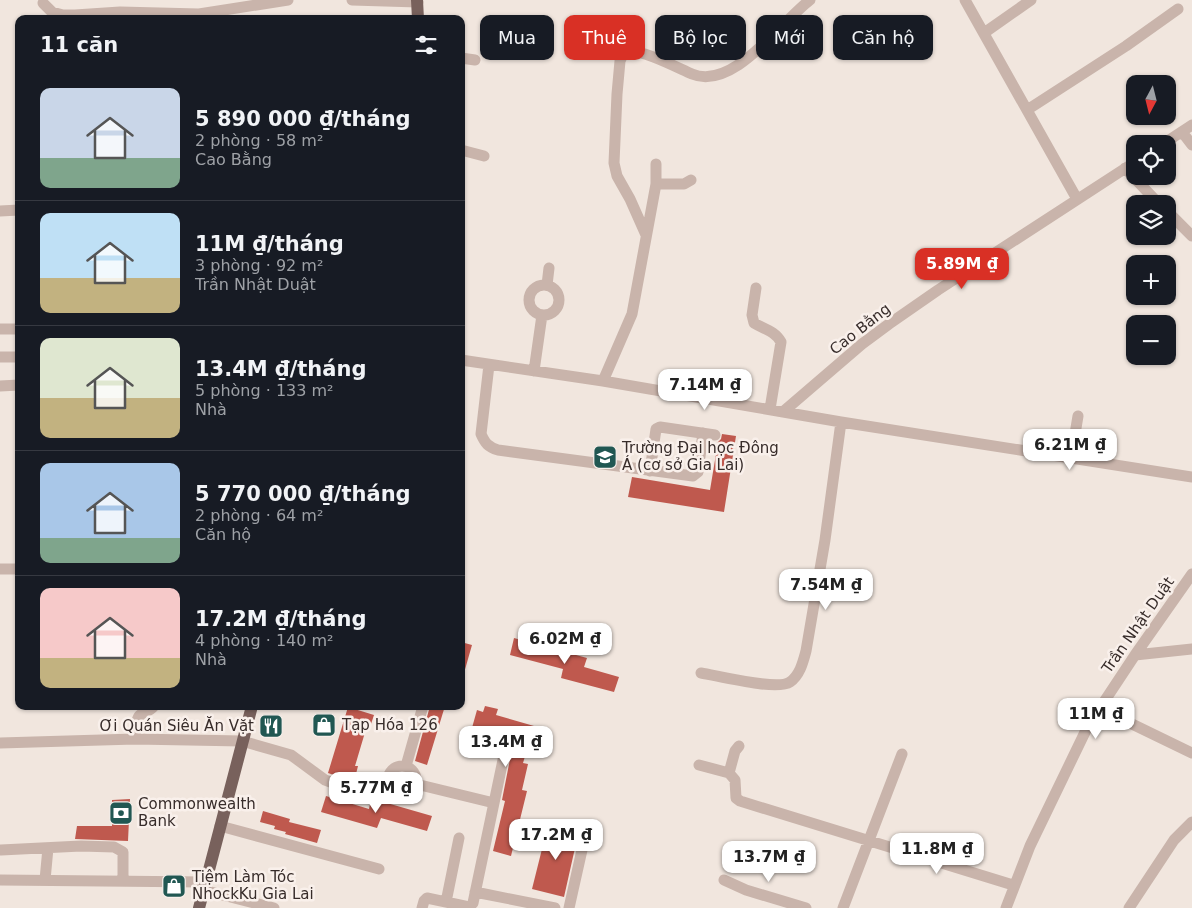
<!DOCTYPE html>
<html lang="vi">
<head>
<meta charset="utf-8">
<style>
	body { margin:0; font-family:"DejaVu Sans",sans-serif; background:#242831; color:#f1f3f6; height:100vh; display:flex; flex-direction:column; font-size:19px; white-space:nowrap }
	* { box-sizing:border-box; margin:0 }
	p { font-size:16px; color:#9ea1a6 }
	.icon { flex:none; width:28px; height:28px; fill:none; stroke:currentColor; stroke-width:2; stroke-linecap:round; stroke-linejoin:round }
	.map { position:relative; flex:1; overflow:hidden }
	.panel { position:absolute; left:15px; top:15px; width:450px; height:695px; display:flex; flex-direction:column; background:#171b24; border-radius:10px; box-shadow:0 1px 4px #0004 }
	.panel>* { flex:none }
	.banner { position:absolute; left:480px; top:15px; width:475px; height:45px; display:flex; gap:10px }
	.needle { width:32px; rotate:187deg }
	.controls { position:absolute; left:1126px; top:75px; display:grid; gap:10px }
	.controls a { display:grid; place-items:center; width:50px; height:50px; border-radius:10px; background:#171b24; box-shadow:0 1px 4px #0004; font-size:25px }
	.price { position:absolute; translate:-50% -42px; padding:0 11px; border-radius:10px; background:#fff; color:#222; font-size:16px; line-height:32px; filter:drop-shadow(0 1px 2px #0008) }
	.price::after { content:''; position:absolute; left:50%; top:30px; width:15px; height:11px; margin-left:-8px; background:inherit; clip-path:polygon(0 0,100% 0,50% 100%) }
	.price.current { background:#d93025; color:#fff }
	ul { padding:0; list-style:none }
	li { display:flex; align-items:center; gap:15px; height:125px; padding:0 25px }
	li+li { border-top:1px solid #363941 }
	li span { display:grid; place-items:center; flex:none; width:140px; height:100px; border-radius:10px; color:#555 }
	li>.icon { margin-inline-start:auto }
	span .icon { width:60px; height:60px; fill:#fffc; stroke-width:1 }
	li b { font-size:21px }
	h2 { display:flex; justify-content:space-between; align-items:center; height:60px; padding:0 25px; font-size:21px }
	.pill { padding:0 18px; border-radius:10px; background:#171b24; box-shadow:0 1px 4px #0004; font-size:18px; line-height:45px }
	.pill.current { background:#d93025; color:#fff }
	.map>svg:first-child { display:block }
	.building { fill:#bf594e }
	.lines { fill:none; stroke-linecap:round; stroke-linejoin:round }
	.minor { stroke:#c9b4ab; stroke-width:11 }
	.major { stroke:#78615c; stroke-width:12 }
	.labels { text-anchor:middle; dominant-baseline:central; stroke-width:5; stroke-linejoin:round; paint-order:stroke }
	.street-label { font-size:15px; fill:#372c2a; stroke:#f9f0eb }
	.poi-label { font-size:15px; fill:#372c2a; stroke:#f9f0eb; text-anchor:start }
</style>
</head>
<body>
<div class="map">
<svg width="1192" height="908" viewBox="0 0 1192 908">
	<rect width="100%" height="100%" fill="#f1e6de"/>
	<path class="building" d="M 722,434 L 736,436 L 724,512 L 628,497 L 632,477 L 710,490 L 718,442 L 721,439 Z
		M 514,638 L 587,658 L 584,667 L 619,677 L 614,692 L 561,678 L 563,669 L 510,655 Z
		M 461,642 L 472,645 L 464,673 L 461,672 Z
		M 430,706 L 445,706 L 427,765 L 415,761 Z
		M 485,706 L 498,709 L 496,715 L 534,726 L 523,763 L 528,764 L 522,790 L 527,791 L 511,856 L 493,851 L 505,801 L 502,800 L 511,754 L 468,742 L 477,710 L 483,712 Z
		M 348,707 L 374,715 L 369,730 L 366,729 L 355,766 L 358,766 L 354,782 L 328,773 Z
		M 326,796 L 369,809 L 371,799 L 373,799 L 432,816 L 427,831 L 381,818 L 377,828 L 321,812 Z
		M 130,799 L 128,841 L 75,839 L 77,826 L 112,826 L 112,800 Z
		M 263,811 L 290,819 L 289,822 L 321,830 L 317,843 L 285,834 L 286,832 L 274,829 L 275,826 L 260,822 Z
		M 548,825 L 582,833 L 577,839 L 564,897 L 532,889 Z"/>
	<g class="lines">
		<path class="minor" d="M 352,0 L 418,2
			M 965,0 L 1077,199
			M 43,3 L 52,12 L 63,15 L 75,15 L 120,12 L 199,14 L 288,0
			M 984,33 L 1031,0
			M 461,58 L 475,60
			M 1027,110 L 1126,46 L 1178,9
			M 1182,132 L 1192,145
			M 1163,144 L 1192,125
			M 461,150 L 484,156
			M 1125,168 L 1159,204
			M 656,184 L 684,184 L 691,180
			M 0,211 L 19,210
			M 1168,212 L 1192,236
			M 646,235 L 630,199 L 617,176 L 614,163 L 617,94 L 620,61 L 623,54 L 627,51 C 644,50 676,67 692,74 C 733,91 780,23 810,0
			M 547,285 L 549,268
			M529 300a15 15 0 1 1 30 0a15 15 0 1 1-30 0Z
			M 756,288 L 752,315 L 754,323 C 764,329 775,331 781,342 L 770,409
			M 0,329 L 19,329
			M 0,357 L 19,357
			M 461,360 L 603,381 L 841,422 L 1192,477
			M 489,365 L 481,434 C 485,443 488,447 498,450 L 693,476 L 698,472 L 703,433
			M 534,371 L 542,315
			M 603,381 L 632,314 L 656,184 L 656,164
			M 0,386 L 19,385
			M 784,411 L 862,344 L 889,324 L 938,290 L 1135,162
			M 1071,458 L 1078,416
			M 650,471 L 656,429 L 660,427 L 715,435
			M 0,569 L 19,569
			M 1135,655 L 1192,649
			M 701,673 C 719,676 777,691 790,682 C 800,675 803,662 806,651 L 825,540 L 841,422
			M 1099,708 L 1192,753
			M 135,739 C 136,732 135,720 140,715 C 145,712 150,711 154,706
			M 0,743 L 135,739 L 242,741 L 291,755 L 325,780 L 355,791 L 366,792 L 377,791 L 390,786
			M 699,765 L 729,773 L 735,780 L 736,798 L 740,801 L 1013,885
			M 406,766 L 423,706
			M388 780a14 14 0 1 1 28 0a14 14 0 1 1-28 0Z
			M 729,773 L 735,751 L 739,746
			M 416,784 L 494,803
			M 220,826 L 379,869
			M 1,850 L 81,846 L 114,847 L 123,852 L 123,881
			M 0,880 L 205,882
			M 45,880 L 48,848
			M 724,880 L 746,890 L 806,908
			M 203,890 L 274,908
			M 475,892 L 555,908
			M 446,902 L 459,838
			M 422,908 L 424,901 L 427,898 L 469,907 L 473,903 L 503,760
			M 569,908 L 584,841
			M 843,908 L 902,754
			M 1006,908 L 1030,846 L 1088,726 L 1135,655 L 1192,574
			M 1129,908 L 1174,840 L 1192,822"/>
		<path class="major" d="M 417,0 L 418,19
			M 199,908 L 252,706"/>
	</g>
	<defs>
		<g id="university-square" transform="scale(1.25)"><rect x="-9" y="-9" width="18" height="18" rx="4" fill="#215752" stroke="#f9f0eb"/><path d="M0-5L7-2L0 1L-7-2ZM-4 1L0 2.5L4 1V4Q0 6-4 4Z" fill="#fff"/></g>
		<g id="shop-square" transform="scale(1.25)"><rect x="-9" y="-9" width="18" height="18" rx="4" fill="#215752" stroke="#f9f0eb"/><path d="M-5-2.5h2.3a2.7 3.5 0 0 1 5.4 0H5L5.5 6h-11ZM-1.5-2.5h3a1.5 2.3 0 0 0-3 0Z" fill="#fff"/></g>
		<g id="restaurant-square" transform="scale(1.25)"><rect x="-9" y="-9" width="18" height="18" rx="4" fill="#215752" stroke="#f9f0eb"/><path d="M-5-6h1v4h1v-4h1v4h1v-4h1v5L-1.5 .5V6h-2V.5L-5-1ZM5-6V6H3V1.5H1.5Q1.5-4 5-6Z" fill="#fff"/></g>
		<g id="bank-square" transform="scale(1.25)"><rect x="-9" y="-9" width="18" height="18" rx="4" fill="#215752" stroke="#f9f0eb"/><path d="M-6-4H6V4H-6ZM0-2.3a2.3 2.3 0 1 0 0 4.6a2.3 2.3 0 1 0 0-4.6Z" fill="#fff"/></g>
	</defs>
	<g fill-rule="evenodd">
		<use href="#university-square" x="605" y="457"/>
		<use href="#shop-square" x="324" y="725"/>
		<use href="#restaurant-square" x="271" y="726"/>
		<use href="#bank-square" x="121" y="813"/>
		<use href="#shop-square" x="174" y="886"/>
	</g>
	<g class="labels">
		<g class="street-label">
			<text transform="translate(860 329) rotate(-38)">Cao Bằng</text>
			<text transform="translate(1138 625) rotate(-55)">Trần Nhật Duật</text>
		</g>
		<g class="poi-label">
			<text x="622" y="448">Trường Đại học Đông<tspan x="622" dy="17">Á (cơ sở Gia Lai)</tspan></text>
			<text x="342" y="725">Tạp Hóa 126</text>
			<text x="254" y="726" text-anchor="end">Ơi Quán Siêu Ăn Vặt</text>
			<text x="138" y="804">Commonwealth<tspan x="138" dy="17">Bank</tspan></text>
			<text x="192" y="877">Tiệm Làm Tóc<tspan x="192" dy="17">NhockKu Gia Lai</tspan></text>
		</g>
	</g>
</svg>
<div class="controls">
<a><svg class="needle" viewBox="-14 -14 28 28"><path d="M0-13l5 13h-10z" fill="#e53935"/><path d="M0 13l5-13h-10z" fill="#9ea1a6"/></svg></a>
<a><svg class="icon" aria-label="locate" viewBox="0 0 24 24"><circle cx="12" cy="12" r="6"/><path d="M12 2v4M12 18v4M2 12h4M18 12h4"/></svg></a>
<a><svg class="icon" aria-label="layers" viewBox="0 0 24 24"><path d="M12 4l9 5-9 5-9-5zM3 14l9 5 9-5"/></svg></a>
<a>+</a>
<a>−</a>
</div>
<b class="price current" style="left:962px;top:290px">5.89M ₫</b>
<b class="price" style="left:705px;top:411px">7.14M ₫</b>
<b class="price" style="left:1070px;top:471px">6.21M ₫</b>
<b class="price" style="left:826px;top:611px">7.54M ₫</b>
<b class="price" style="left:565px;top:665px">6.02M ₫</b>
<b class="price" style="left:1096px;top:740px">11M ₫</b>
<b class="price" style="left:506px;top:768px">13.4M ₫</b>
<b class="price" style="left:376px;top:814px">5.77M ₫</b>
<b class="price" style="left:556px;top:861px">17.2M ₫</b>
<b class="price" style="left:937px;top:875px">11.8M ₫</b>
<b class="price" style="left:769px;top:883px">13.7M ₫</b>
<div class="banner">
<a class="pill">Mua</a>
<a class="pill current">Thuê</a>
<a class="pill">Bộ lọc</a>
<a class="pill">Mới</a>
<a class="pill">Căn hộ</a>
</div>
<section class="panel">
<h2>11 căn<svg class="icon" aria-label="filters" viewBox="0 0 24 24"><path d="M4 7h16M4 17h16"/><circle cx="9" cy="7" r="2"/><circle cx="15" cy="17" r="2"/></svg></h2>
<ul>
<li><span style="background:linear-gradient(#c9d6e8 70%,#7fa58c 0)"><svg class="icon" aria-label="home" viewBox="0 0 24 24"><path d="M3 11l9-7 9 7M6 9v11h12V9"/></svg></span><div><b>5 890 000 ₫/tháng</b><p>2 phòng · 58 m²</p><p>Cao Bằng</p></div></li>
<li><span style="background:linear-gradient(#bfe0f5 65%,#c2b280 0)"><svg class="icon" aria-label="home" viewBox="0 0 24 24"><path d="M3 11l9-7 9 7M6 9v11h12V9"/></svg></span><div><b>11M ₫/tháng</b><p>3 phòng · 92 m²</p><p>Trần Nhật Duật</p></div></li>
<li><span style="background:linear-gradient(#dfe7d0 60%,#c2b280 0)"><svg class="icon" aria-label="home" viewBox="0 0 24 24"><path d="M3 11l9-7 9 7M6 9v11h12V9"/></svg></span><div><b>13.4M ₫/tháng</b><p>5 phòng · 133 m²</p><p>Nhà</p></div></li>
<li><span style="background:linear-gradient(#a9c7e8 75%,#7fa58c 0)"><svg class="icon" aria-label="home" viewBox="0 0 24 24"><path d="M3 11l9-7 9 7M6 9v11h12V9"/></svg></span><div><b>5 770 000 ₫/tháng</b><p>2 phòng · 64 m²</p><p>Căn hộ</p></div></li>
<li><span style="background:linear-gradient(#f6c9c9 70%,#c2b280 0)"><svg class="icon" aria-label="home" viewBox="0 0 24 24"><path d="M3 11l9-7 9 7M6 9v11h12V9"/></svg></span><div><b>17.2M ₫/tháng</b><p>4 phòng · 140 m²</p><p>Nhà</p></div></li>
</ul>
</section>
</div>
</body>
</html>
